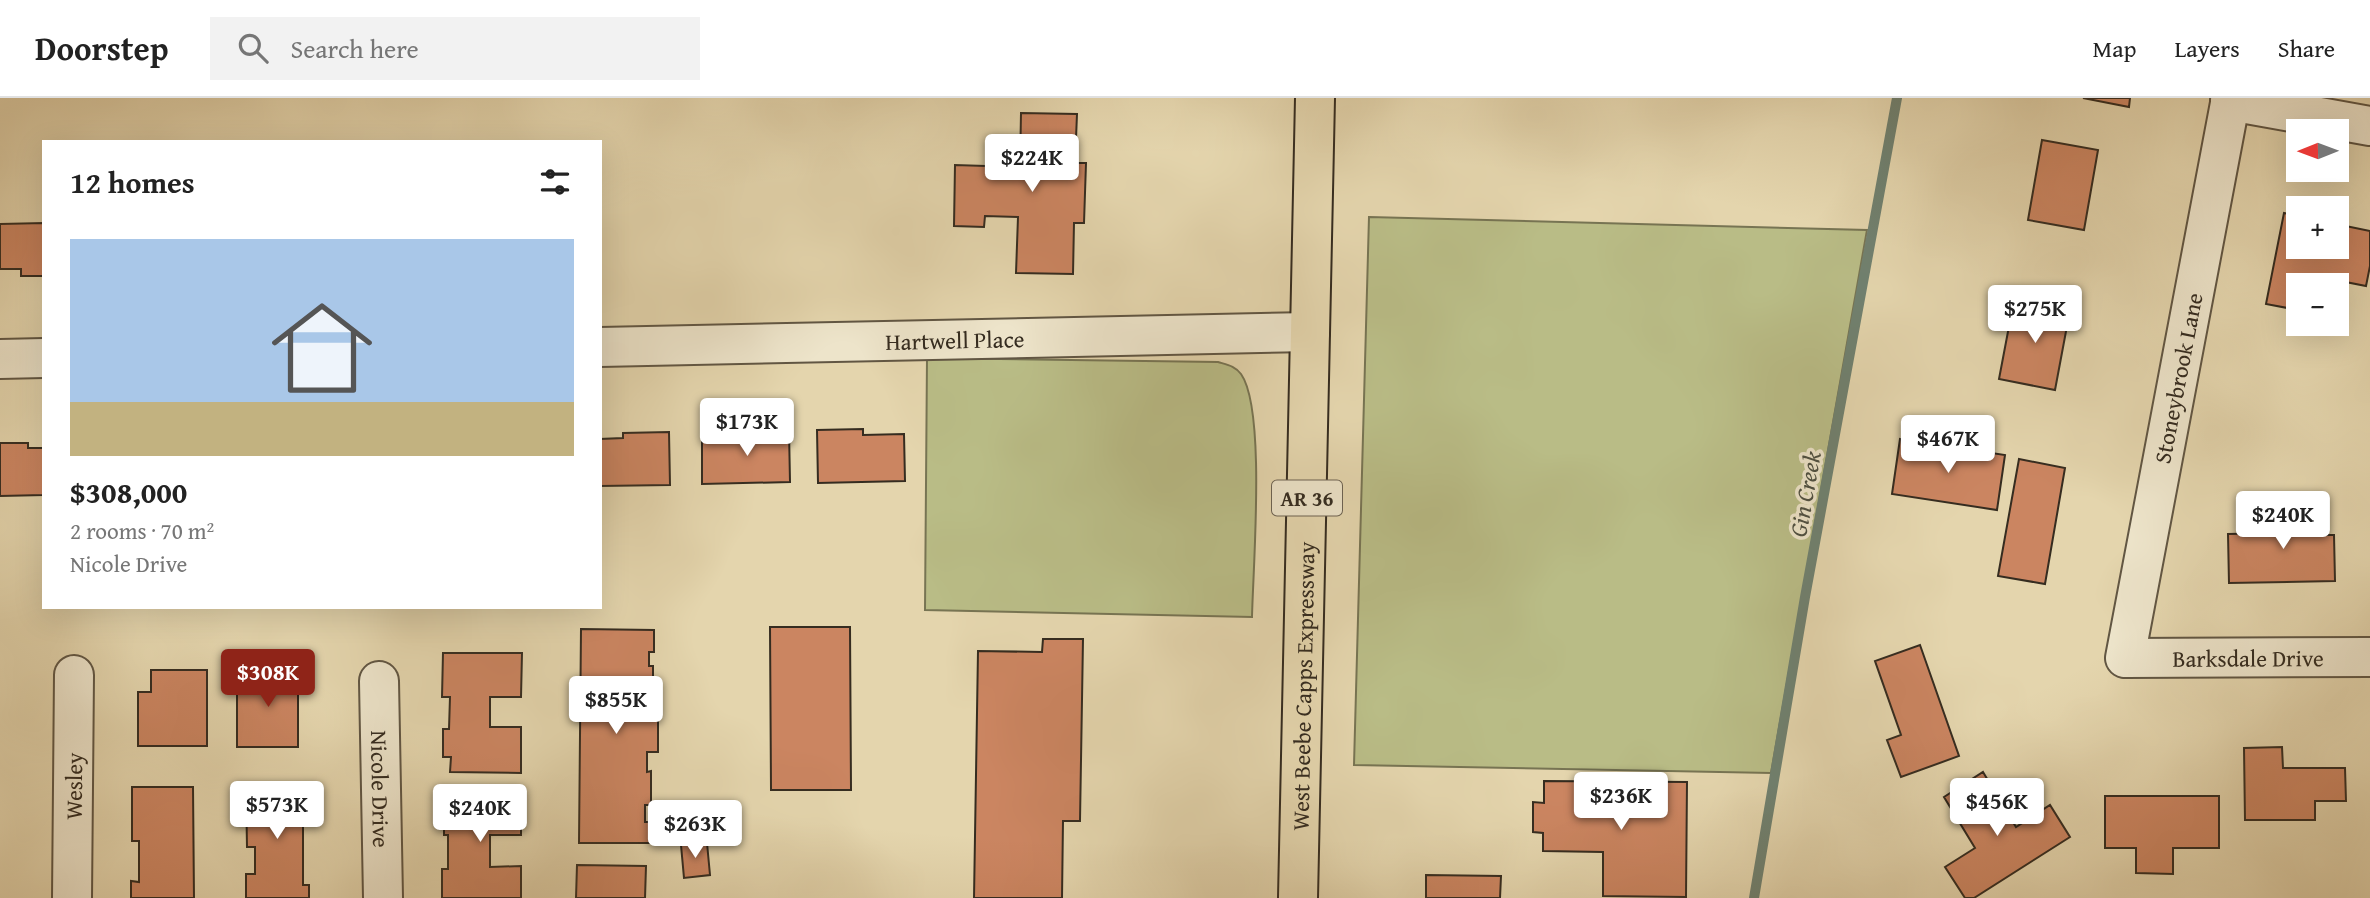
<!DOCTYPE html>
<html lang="en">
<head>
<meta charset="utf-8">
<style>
	body { margin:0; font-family:"Gentium Book Plus",serif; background:#f2f2f2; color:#222; height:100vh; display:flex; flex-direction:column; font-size:26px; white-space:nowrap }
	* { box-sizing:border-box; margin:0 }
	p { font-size:23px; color:#767676 }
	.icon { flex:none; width:38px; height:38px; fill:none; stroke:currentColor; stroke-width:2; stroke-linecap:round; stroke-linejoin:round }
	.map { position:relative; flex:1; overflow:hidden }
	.drawer { position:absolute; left:42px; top:42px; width:560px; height:469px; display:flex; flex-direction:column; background:#fff; border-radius:0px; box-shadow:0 7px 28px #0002 }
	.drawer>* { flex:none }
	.needle { width:46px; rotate:269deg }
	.controls { position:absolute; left:2286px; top:21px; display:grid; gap:14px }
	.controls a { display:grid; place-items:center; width:63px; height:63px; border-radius:0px; background:#fff; box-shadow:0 7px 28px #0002; font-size:35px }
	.price { position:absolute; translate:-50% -60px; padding:0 16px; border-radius:7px; background:#fff; color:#222; font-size:23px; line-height:46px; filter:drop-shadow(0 2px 4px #0008) }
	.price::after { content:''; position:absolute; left:50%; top:42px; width:21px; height:16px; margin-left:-10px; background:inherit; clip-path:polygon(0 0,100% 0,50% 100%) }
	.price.active { background:#8f2418; color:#fff }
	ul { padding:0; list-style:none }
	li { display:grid; align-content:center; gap:14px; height:371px; padding:0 28px }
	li+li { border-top:2px solid #e0e0e0 }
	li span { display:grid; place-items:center; height:217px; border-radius:0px; color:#555 }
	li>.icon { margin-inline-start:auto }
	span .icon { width:126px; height:126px; fill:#fffc; stroke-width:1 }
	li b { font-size:30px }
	h2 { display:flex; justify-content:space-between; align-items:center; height:84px; padding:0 28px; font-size:30px }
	header { display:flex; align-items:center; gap:42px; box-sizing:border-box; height:98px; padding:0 35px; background:#fff; border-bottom:2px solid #e0e0e0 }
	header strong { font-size:33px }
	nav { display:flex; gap:38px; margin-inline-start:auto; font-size:24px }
	.search { width:490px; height:63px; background:#f2f2f2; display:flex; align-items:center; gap:18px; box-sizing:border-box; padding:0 24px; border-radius:0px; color:#767676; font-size:26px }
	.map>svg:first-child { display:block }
	.green { fill:#b9bc86; stroke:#777453; stroke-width:2 }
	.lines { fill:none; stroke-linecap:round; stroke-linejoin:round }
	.stream { stroke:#708170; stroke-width:10 }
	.building { fill:#cb8561; stroke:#352c20; stroke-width:2 }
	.minor-casing { stroke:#615643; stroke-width:42 }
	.major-casing { stroke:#352c20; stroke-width:42 }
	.minor { stroke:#ede4ca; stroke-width:38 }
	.major { stroke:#e4d5ad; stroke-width:38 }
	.labels { text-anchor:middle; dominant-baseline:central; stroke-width:7; stroke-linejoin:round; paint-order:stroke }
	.shield { fill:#ede4ca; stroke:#6c6353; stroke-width:2 }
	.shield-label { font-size:21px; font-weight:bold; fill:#352c20 }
	.street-label { font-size:23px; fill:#352c20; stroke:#ede4ca }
	.water-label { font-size:24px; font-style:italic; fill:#4e4f41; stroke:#ede4ca }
</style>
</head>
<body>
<header>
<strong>Doorstep</strong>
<div class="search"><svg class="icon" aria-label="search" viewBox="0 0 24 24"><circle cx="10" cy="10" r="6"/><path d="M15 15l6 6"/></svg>Search here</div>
<nav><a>Map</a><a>Layers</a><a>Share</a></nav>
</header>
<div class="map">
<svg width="2370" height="800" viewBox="0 0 2370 800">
	<rect width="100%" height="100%" fill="#e4d5ad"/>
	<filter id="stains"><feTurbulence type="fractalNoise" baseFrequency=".00286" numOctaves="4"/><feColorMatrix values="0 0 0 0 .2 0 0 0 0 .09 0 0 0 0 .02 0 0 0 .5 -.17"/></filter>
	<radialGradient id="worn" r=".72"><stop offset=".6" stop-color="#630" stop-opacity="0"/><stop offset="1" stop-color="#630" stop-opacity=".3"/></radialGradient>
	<path class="green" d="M 1369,119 L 1867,132 L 1771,675 L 1354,667 Z
		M 927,260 L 1218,264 C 1228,267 1235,268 1241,276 C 1266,311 1253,469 1252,519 L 925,512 Z"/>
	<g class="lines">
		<path class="stream" d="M 1754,800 L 1805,499 L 1897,0"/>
	</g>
	<path class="building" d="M 2083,0 L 2130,0 L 2129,9 Z
		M 1021,15 L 1077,16 L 1075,65 L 1086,65 L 1084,125 L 1074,125 L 1073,176 L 1016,175 L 1018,119 L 985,118 L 984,129 L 954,128 L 955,67 L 1020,69 Z
		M 2042,42 L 2098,52 L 2084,132 L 2028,122 Z
		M 2284,115 L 2298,118 L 2298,149 L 2336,149 L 2336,126 L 2370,133 L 2370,168 L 2366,188 L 2310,177 L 2308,187 L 2298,187 L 2298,212 L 2266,206 Z
		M 44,125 L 44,178 L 21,178 L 21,171 L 0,171 L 0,126 Z
		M 2014,202 L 2070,212 L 2055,292 L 1999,281 Z
		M 863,331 L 863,337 L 904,336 L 905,383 L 818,385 L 817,332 Z
		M 789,332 L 790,384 L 702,386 L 702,339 L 743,338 L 743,333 Z
		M 669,334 L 670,387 L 600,388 L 600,341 L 623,340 L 623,335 Z
		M 1900,341 L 2005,357 L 1997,412 L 1892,396 Z
		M 0,345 L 28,345 L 28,350 L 44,350 L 44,397 L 0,398 Z
		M 2019,361 L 2065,370 L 2045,486 L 1998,478 Z
		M 2304,398 L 2305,437 L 2334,437 L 2335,483 L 2229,485 L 2228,436 L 2278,435 L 2277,399 Z
		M 770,529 L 850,529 L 851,692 L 771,692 Z
		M 581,531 L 654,532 L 654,554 L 649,554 L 649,568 L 653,568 L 653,602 L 648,602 L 648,620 L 658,620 L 658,654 L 647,654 L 647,674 L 651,673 L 651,707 L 645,707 L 645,724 L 652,724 L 652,745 L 579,745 Z
		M 1043,541 L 1083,541 L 1080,723 L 1063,723 L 1062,800 L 974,800 L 978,553 L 1042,554 Z
		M 1920,547 L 1959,658 L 1901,679 L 1887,642 L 1901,637 L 1875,563 Z
		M 443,555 L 522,555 L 521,599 L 490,599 L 490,629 L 521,629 L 521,675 L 450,674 L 451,659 L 443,659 L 443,631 L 449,631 L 450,599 L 442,599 Z
		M 151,572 L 207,572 L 207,648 L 138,648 L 138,594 L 151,594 Z
		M 298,572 L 298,649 L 237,649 L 237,573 Z
		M 2282,649 L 2283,670 L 2345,670 L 2346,703 L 2315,703 L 2315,722 L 2245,722 L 2244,650 Z
		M 1983,674 L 2016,729 L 2050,707 L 2070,739 L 1974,800 L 1965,800 L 1945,769 L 1975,750 L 1944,699 Z
		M 1544,683 L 1687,684 L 1686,799 L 1603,798 L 1603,754 L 1543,753 L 1543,735 L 1533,734 L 1533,704 L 1544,705 Z
		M 246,688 L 305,688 L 305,693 L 311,693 L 310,724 L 303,724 L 303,787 L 309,787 L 309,800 L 246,800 L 246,776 L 255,776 L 255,749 L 247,749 Z
		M 132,689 L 193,689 L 194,800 L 131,800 L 131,783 L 139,784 L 139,743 L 132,743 Z
		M 444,694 L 521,694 L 521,737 L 490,737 L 490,769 L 521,768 L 521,800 L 442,800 L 442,771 L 448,771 L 448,737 L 444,737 Z
		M 2105,698 L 2219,698 L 2219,750 L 2173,750 L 2173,776 L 2136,775 L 2136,750 L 2105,750 Z
		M 707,745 L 710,777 L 684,780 L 681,747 Z
		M 577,767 L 646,768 L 645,800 L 576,800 Z
		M 1426,777 L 1501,778 L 1500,800 L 1426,800 Z"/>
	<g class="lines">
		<g class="minor-casing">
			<g id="minor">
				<path id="s1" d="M 2231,0 L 2125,560 L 2370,559"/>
				<path d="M 2230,3 L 2370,28"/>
				<path id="s2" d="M 600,249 L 1310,234"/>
				<path d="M 0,261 L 44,260"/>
				<path id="s3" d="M 379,583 L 383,800"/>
				<path id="s4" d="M 72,800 L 74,577"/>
			</g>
		</g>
		<g class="major-casing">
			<g id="major">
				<path id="s5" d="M 1298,800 L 1315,0"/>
			</g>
		</g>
		<use href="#minor" class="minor"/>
		<use href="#major" class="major"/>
	</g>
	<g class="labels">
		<rect class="shield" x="1272" y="382.5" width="70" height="35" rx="5"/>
		<g class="shield-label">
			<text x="1307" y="400">AR 36</text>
		</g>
		<g class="street-label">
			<text stroke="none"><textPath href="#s2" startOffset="355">Hartwell Place</textPath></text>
			<text transform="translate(2178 280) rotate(-79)">Stoneybrook Lane</text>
			<text stroke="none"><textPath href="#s1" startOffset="693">Barksdale Drive</textPath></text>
			<text stroke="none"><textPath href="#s5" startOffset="212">West Beebe Capps Expressway</textPath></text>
			<text stroke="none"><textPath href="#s4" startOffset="112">Wesley</textPath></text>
			<text stroke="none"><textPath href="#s3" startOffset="108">Nicole Drive</textPath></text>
		</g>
		<g class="water-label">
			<text transform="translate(1805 396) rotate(-80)">Gin Creek</text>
		</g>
	</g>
	<rect width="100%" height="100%" filter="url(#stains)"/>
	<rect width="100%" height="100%" fill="url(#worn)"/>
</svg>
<div class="controls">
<a><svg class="needle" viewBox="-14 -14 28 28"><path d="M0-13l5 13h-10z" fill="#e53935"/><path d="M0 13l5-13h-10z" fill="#767676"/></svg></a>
<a>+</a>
<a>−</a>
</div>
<b class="price" style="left:1032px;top:96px">$224K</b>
<b class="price" style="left:2035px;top:247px">$275K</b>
<b class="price" style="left:747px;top:360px">$173K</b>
<b class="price" style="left:1948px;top:377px">$467K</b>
<b class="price" style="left:2283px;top:453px">$240K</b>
<b class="price active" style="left:268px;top:611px">$308K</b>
<b class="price" style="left:616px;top:638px">$855K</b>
<b class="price" style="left:1621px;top:734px">$236K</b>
<b class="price" style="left:1997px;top:740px">$456K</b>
<b class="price" style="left:277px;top:743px">$573K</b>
<b class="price" style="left:480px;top:746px">$240K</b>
<b class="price" style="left:695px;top:762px">$263K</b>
<section class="drawer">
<h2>12 homes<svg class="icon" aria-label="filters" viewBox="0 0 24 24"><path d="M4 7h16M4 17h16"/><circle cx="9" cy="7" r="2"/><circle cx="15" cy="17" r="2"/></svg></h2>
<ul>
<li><span style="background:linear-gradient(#a9c7e8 75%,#c2b280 0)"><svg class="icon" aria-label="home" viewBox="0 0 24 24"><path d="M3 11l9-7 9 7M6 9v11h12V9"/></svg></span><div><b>$308,000</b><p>2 rooms · 70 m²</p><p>Nicole Drive</p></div></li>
</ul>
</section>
</div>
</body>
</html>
